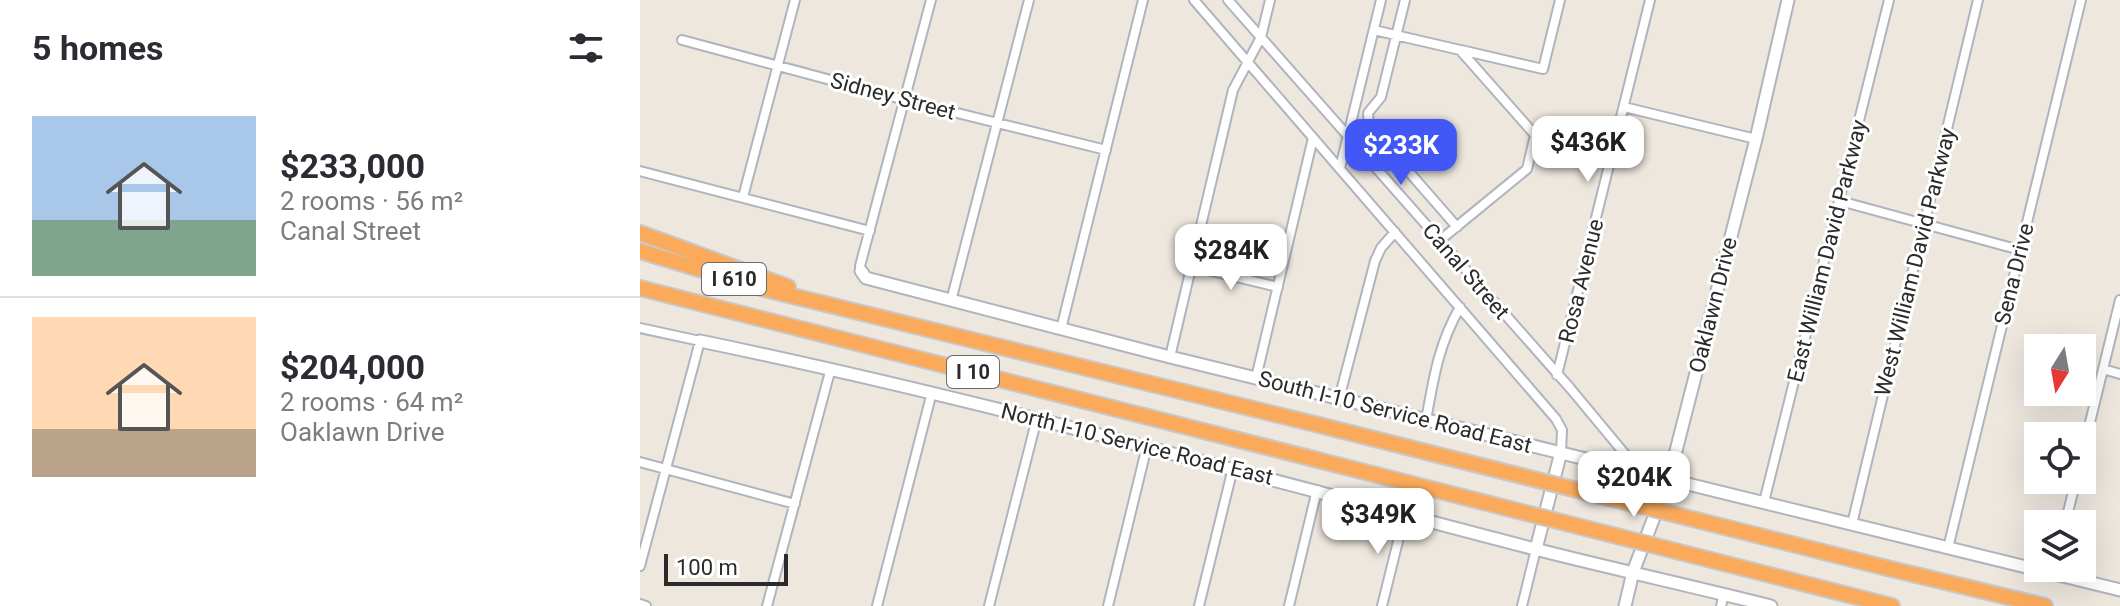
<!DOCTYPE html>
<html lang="en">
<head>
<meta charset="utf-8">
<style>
	body { margin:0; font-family:Roboto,sans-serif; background:#f2f2f3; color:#2b2b33; height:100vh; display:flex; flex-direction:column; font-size:30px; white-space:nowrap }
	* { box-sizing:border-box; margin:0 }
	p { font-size:26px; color:#7c7c81 }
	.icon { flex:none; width:44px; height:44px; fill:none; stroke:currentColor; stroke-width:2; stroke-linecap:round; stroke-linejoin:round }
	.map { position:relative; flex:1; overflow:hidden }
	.details { display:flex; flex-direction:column; background:#fff; width:640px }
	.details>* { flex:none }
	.needle { width:52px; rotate:191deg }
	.tools { position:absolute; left:1384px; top:334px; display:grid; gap:16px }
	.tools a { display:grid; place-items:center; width:72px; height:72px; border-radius:0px; background:#fff; box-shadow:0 8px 32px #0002; font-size:40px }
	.scale { position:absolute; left:24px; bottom:20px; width:124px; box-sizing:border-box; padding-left:8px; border:4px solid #2b2b2b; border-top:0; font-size:22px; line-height:28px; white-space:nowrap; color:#2b2b2b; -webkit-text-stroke:6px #fff; paint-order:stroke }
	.price { position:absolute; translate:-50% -68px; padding:0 18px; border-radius:16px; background:#fff; color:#222; font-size:26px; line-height:52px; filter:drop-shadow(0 2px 4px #0008) }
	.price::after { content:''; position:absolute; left:50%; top:48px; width:24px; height:18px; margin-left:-12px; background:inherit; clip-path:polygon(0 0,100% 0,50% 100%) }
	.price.active { background:#4158f6; color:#fff }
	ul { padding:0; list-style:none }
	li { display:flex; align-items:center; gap:24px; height:200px; padding:0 32px }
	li+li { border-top:2px solid #e1e1e2 }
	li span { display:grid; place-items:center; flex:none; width:224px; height:160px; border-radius:0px; color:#555 }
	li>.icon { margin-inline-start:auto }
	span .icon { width:96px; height:96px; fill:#fffc; stroke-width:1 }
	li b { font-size:34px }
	h2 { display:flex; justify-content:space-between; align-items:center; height:96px; padding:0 32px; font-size:34px }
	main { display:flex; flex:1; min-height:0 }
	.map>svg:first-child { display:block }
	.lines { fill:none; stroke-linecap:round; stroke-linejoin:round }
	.street-casing { stroke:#b1b3be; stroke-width:12 }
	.secondary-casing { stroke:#b1b3be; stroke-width:15 }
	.highway-casing { stroke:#c8c8c8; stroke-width:18 }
	.street { stroke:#fff; stroke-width:8 }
	.secondary { stroke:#fff; stroke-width:11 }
	.highway { stroke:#fbaa5b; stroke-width:14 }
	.highway-bridge-casing { stroke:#c8c8c8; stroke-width:18; stroke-linecap:butt }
	.highway-bridge { stroke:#fbaa5b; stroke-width:14 }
	.labels { text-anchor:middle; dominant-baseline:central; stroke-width:6; stroke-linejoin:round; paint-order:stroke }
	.shield { fill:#fff; stroke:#6b6b6b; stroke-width:2 }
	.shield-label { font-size:20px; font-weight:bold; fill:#2b2b2b }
	.street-label { font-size:22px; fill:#2b2b2b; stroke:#fff }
</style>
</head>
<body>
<main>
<section class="details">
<h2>5 homes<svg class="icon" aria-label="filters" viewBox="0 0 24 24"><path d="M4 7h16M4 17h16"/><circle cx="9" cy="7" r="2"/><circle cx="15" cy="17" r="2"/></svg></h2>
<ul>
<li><span style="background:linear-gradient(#a9c7e8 65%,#7fa58c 0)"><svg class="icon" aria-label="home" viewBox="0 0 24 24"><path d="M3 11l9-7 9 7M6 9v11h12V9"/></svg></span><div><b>$233,000</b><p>2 rooms · 56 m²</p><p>Canal Street</p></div></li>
<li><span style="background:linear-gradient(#ffd9b3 70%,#b9a48a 0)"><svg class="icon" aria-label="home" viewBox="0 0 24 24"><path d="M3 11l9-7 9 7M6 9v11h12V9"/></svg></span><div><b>$204,000</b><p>2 rooms · 64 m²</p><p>Oaklawn Drive</p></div></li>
</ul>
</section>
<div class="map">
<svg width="1480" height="606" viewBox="0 0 1480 606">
	<rect width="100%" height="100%" fill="#ede7de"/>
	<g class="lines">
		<g class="street-casing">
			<path id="street" d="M 554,0 L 916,419 L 922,430 L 921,452
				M 588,0 L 930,388 L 999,471
				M 765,0 L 741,97 L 728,113 L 729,126 L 817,227
				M 734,30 L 820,50 L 895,135 L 887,169 L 799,241
				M 42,40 L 265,100 L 466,150
				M 821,50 L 903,69 L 920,0
				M 984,107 L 1116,139
				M 700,168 L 741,0
				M 0,171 L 230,231
				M 103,197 L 155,0
				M 1200,201 L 1380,250
				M 551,266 L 638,287
				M 221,271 L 220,266 L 291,0
				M 311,301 L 389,0
				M 0,328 L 60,341 L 0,566
				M 421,329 L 503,0
				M 530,357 L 593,90 L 621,37 L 630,0
				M 1463,369 L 1480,374
				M 917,375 L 1010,0
				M 616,378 L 673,138
				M 699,399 L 735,261 L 741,248 L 755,232
				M 786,420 C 794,377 798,346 820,307
				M 1442,455 L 1480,300
				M 0,462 L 155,504
				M 1124,502 L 1249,0
				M 1212,524 L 1338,0
				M 1425,524 L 1436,480
				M 1308,548 L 1441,0
				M 0,604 L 6,606
				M 127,606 L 191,368
				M 237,606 L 292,392
				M 349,606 L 397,418
				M 468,606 L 507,446
				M 559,606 L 593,468
				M 649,606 L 677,490
				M 742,606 L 765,513
				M 882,606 L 896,549
				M 1081,606 L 1084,594"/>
		</g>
		<g class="secondary-casing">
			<path id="secondary" d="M 221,271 L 226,278 L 530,357 L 1480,590
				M 60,341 C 341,399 617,477 895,549 C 973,569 1052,586 1131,606
				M 896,549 L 921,452
				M 985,606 L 993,572 L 1029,478 L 1116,139 L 1148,0"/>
		</g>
		<g class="highway-casing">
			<path id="highway" d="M 0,233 L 148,287
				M 0,251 L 124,289 L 675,424
				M 0,288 L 666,457
				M 1247,568 L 1405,606
				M 1236,602 L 1252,606"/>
		</g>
		<use href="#street" class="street"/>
		<use href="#secondary" class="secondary"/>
		<use href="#highway" class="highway"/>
		<g class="highway-bridge-casing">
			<path id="highway-bridge" d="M 675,424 L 1247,568
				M 666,457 L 1236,602"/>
		</g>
		<use href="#highway-bridge" class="highway-bridge"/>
	</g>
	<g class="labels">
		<g class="shield">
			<rect x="62" y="263" width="64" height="32" rx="6"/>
			<rect x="307" y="356" width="52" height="32" rx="6"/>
		</g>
		<g class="shield-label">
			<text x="94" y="279">I 610</text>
			<text x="333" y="372">I 10</text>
		</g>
		<g class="street-label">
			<text transform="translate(253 96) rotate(15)">Sidney Street</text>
			<text transform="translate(1187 251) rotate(-76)">East William David Parkway</text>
			<text transform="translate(1275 262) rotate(-76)">West William David Parkway</text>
			<text transform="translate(826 271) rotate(49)">Canal Street</text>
			<text transform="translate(1374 274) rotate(-76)">Sena Drive</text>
			<text transform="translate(941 281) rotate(-76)">Rosa Avenue</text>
			<text transform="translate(1073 305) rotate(-76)">Oaklawn Drive</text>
			<text transform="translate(755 412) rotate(14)">South I-10 Service Road East</text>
			<text transform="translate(497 444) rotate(14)">North I-10 Service Road East</text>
		</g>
	</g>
</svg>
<div class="tools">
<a><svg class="needle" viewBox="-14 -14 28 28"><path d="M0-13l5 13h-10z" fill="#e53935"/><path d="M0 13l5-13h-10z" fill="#7c7c81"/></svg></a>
<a><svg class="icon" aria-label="locate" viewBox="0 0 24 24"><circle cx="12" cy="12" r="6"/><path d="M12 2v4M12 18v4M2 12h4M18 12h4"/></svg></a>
<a><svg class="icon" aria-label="layers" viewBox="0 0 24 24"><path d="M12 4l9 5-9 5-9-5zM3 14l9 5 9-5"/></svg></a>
</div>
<div class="scale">100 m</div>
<b class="price" style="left:948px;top:184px">$436K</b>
<b class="price active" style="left:761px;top:187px">$233K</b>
<b class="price" style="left:591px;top:292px">$284K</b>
<b class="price" style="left:994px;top:519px">$204K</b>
<b class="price" style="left:738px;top:556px">$349K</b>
</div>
</main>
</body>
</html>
